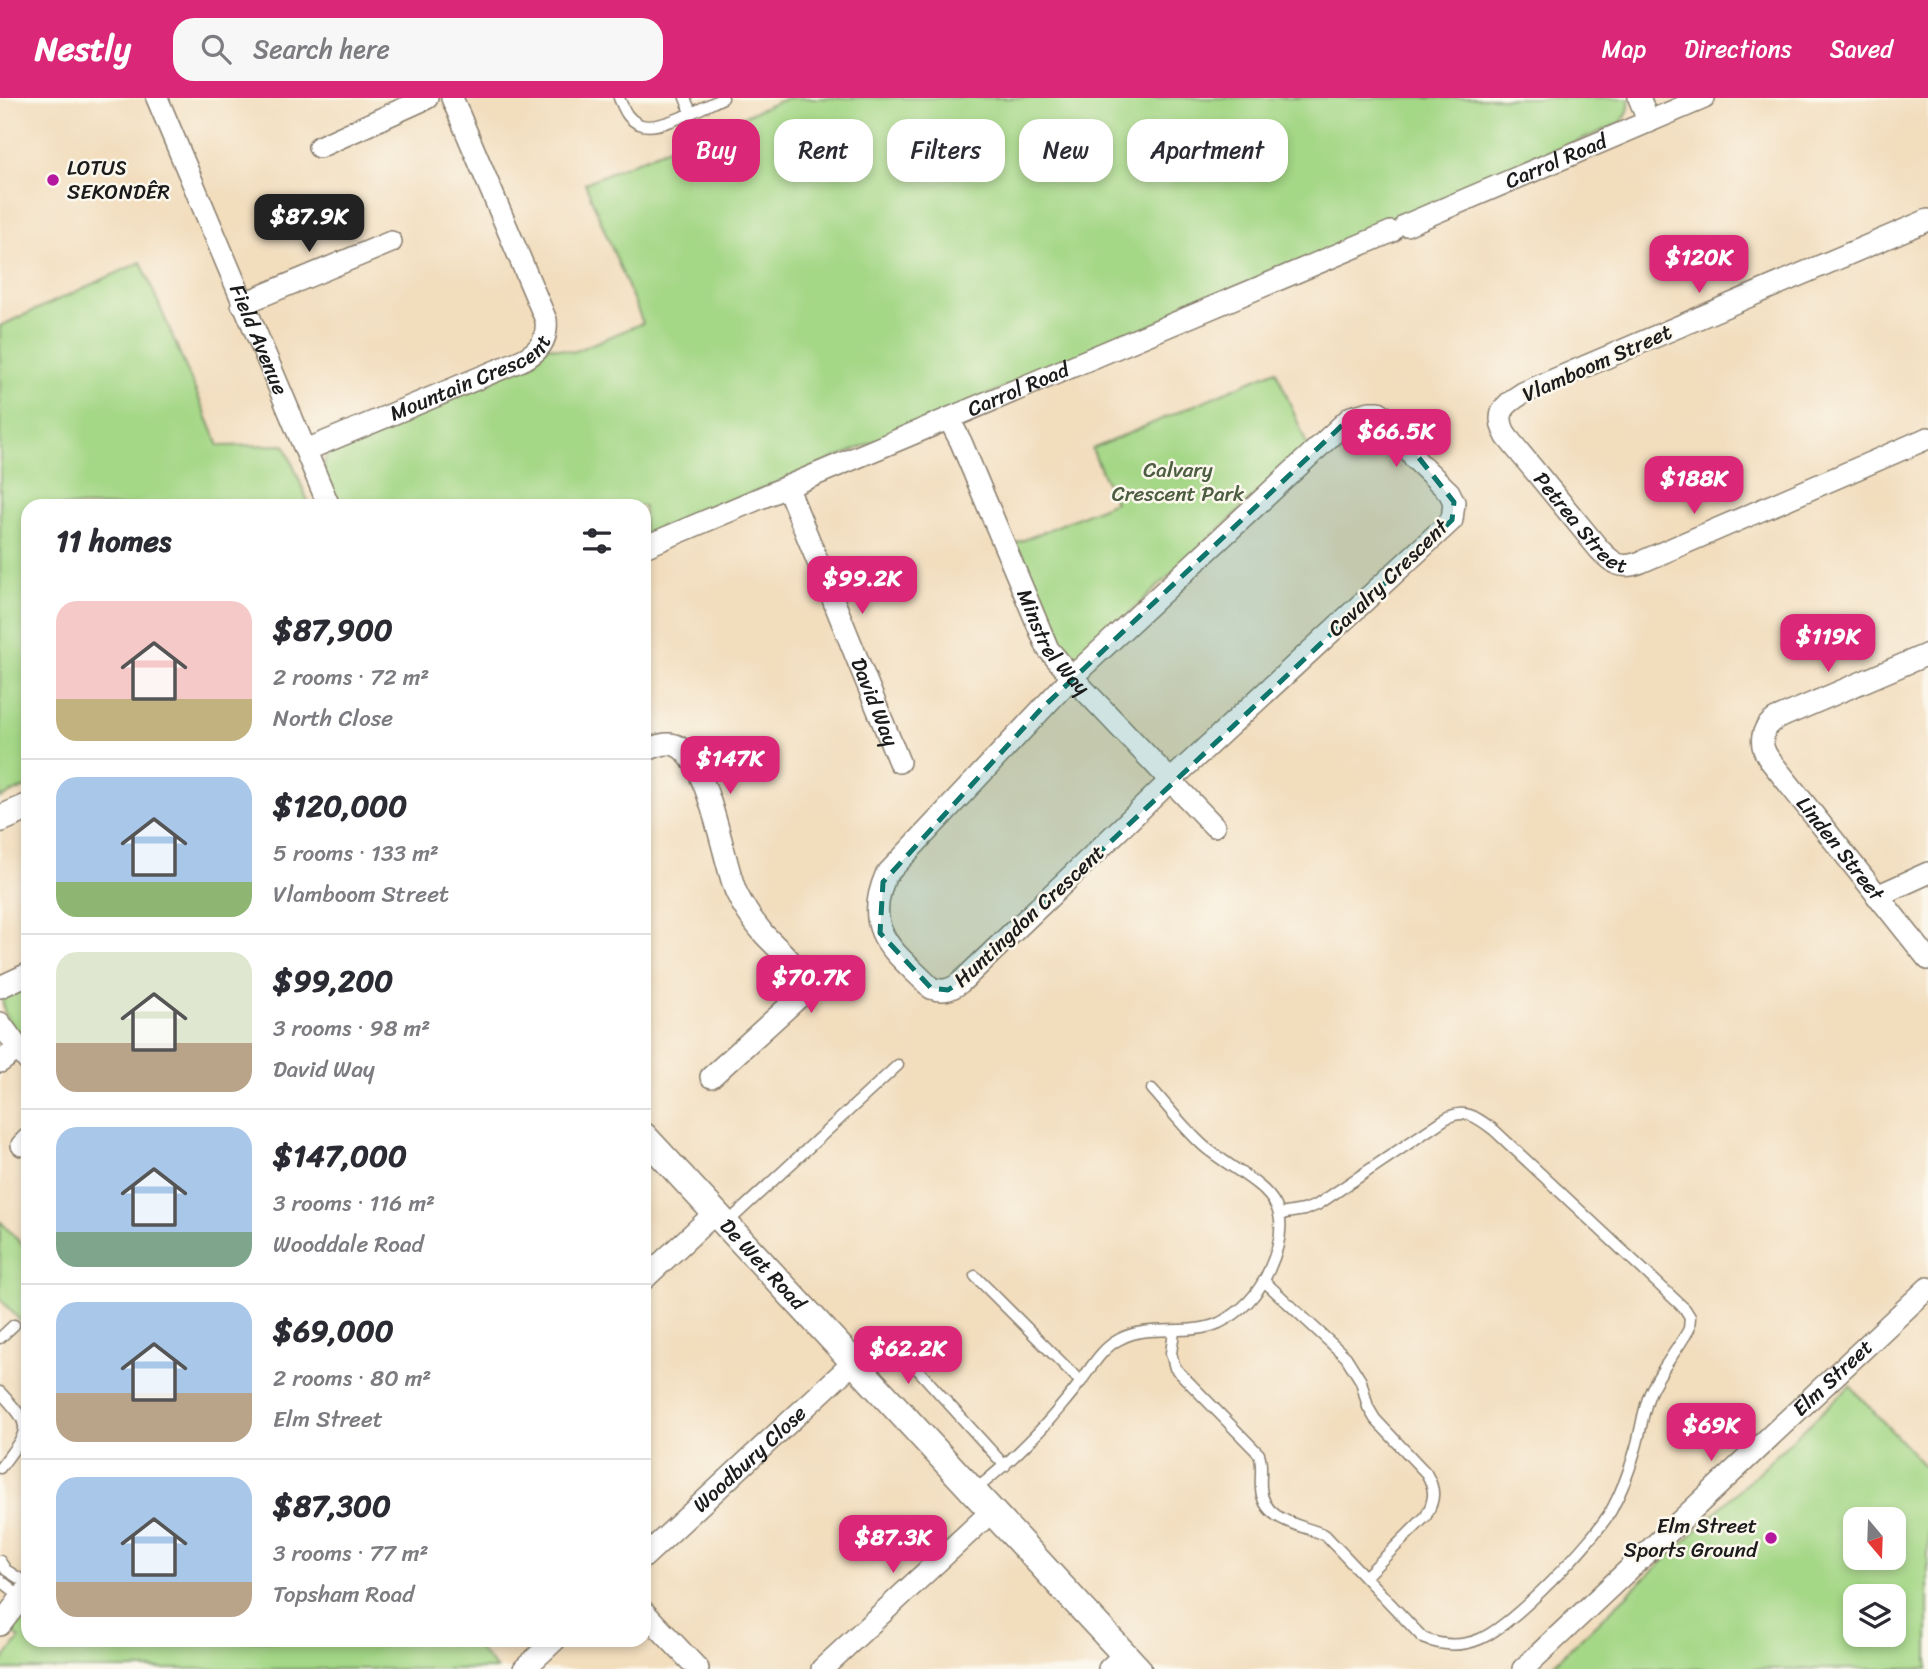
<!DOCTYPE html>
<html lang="en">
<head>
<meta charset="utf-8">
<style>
	body { margin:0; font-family:Sriracha,sans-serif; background:#f7f7f7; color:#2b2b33; height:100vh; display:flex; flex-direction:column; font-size:26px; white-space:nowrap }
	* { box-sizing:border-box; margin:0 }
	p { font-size:23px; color:#7c7c81 }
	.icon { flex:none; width:38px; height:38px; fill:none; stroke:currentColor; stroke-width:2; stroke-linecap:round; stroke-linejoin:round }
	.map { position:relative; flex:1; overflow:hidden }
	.side { position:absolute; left:21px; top:401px; width:630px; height:1148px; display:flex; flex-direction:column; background:#fff; border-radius:21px; box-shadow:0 4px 10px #0003 }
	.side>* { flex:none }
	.guide { position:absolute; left:672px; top:21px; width:665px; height:63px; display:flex; gap:14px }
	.needle { width:46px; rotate:161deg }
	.tools { position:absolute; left:1843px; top:1409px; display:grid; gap:14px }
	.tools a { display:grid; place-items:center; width:63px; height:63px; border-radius:14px; background:#fff; box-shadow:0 4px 10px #0003; font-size:35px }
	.price { position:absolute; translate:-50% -60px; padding:0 16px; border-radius:14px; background:#db2777; color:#fff; font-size:23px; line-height:46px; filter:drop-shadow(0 2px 4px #0008) }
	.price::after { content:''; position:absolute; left:50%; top:42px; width:21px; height:16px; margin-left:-10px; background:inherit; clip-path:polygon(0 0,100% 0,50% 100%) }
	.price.current { background:#222; color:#fff }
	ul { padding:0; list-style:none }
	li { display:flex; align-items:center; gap:21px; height:175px; padding:0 35px }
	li+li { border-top:2px solid #e1e1e2 }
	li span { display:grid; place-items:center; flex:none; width:196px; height:140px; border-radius:21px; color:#555 }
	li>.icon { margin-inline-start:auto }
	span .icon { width:84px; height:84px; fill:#fffc; stroke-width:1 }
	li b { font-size:30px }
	h2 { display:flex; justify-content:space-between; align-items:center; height:84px; padding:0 35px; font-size:30px }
	.tag { padding:0 24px; border-radius:21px; background:#fff; box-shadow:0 4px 10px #0003; font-size:24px; line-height:63px }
	.tag.current { background:#db2777; color:#fff }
	header { display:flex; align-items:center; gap:42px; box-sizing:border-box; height:98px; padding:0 35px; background:#db2777; color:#fff }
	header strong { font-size:33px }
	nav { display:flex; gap:38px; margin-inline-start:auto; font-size:24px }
	.search { width:490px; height:63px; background:#f7f7f7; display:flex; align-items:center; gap:18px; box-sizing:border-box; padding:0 24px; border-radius:21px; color:#7c7c81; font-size:26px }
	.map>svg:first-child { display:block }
	.green { fill:#a4d786; stroke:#607a51; stroke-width:2; fill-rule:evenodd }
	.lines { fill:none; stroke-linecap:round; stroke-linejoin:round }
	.service-casing { stroke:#877c6c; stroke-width:13 }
	.minor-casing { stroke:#877c6c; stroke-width:24 }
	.tertiary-casing { stroke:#877c6c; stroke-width:29 }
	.service { stroke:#fff; stroke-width:10 }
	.minor { stroke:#fff; stroke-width:21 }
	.tertiary { stroke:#fff; stroke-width:26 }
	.marked { fill:#0f766e; fill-opacity:0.2; stroke:#0f766e; stroke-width:5; stroke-dasharray:14 9; stroke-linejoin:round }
	.poi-dot { fill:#b5179e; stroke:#fbf7ec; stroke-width:2.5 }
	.labels { text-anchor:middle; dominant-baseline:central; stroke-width:5; stroke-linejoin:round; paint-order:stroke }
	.street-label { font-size:21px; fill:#1c1c1c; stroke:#fbf7ec }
	.poi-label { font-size:21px; fill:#1c1c1c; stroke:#fbf7ec; text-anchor:start }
	.park-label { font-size:21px; fill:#4c5d41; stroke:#fbf7ec }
</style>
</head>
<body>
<header>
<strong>Nestly</strong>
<div class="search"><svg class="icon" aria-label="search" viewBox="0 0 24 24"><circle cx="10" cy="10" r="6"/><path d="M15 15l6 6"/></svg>Search here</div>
<nav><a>Map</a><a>Directions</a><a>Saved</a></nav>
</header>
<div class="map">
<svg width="1928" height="1571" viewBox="0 0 1928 1571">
	<rect width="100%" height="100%" fill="#fbf7ec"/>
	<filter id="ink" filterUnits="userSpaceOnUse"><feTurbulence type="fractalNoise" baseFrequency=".0143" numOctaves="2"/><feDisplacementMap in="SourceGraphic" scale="14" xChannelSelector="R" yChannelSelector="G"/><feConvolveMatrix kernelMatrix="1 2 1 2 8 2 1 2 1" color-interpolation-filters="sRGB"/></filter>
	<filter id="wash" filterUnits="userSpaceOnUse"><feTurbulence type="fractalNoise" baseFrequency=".00686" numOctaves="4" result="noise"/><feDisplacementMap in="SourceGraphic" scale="28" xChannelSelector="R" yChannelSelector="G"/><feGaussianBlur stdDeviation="1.57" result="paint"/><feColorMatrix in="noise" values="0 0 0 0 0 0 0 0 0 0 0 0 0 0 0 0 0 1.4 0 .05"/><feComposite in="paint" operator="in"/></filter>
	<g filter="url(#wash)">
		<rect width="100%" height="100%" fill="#f2ddbd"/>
		<path class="green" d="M 787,0 L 1629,0 C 1631,12 1625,21 1616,27 L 1400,119 L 1391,128 L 644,440 L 644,408 L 336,408 C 329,389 315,367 332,350 L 549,248 L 573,254 L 643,225 L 585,85 Z
			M 141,164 L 219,348 L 285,347 L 310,408 L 28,408 L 28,688 L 0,700 L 0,228 Z
			M 1276,272 L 1308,349 L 1081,560 L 1068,559 L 1056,544 L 1014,446 L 1115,404 L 1092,351 Z
			M 28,882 L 28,951 C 16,935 0,918 3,897 Z
			M 0,1123 L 28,1153 L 28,1231 L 0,1201 Z
			M 1850,1288 L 1928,1372 L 1928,1571 L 1548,1571 ZM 1855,1421 L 1894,1421 L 1894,1460 L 1855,1460 ZM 1855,1498 L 1894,1498 L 1894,1536 L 1855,1536 Z
			M 28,1512 L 28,1542 L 470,1542 L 497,1571 L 0,1571 L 0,1567 L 20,1540 L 12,1534 Z"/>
	</g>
	<g filter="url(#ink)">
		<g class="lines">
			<g class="service-casing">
				<path id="service" d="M 619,0 C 624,11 627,21 639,26 C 657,35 705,8 723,0
					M 685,0 L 691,14
					M 726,1126 L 898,967
					M 975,1178 L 1081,1284
					M 1264,1183 L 1346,1259 L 1361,1283 L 1368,1309 L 1375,1321 L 1426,1375 C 1436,1392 1435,1401 1426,1418 L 1365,1479
					M 1174,1234 L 1171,1255 L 1175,1270 L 1259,1356 C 1263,1366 1260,1378 1261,1390 C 1263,1424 1300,1426 1325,1437 L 1423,1540 C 1442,1548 1461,1549 1480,1541 C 1513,1527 1594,1443 1612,1411 C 1621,1394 1629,1374 1634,1356 C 1641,1336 1642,1314 1650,1295 C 1660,1272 1677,1253 1689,1231 L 1690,1219 L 1685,1211 L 1494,1032 C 1478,1020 1465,1009 1445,1021 L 1317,1107 L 1304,1112 L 1280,1116
					M 0,1240 L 14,1227
					M 900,1252 L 1005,1368
					M 0,1294 C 35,1331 29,1331 0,1370
					M 974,1393 C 1001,1371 1028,1347 1051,1320 C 1061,1308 1072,1296 1081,1283 C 1093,1267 1102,1250 1120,1241 C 1150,1225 1187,1239 1219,1225 C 1242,1214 1259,1195 1269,1172 C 1303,1097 1256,1089 1206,1050 C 1186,1033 1170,1011 1152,991
					M 0,1463 L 6,1472 L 28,1486
					M 0,1482 L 22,1499"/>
			</g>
			<g class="minor-casing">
				<g id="minor">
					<path id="s1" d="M 157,0 L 329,408"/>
					<path d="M 1639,0 L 1649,24"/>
					<path d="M 319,49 L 427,0"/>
					<path id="s2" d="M 1928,122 L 1523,295 C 1503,307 1494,316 1507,339 L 1599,451 C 1613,466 1621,472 1641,464 L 1928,340"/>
					<path id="s3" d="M 1406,127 L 1704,0"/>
					<path d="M 242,206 L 391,144"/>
					<path d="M 1370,314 L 1379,314 L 1395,328 L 1415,361 L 1449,394 L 1454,404 L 1452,422 L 1171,682 L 961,884 C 951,892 943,894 931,890 C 895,853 861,835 886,777 L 1072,579 L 1351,319 Z"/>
					<path id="s4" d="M 949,321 L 961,344 L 1048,551 L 1072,579 L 1214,728"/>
					<path id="s5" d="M 306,352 L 522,262 C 539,254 548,242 546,222 L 452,0"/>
					<path id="s6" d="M 787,388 L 899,664"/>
					<path id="s7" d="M 644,449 L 1391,134"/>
					<path id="s8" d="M 1928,556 L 1776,621 C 1760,631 1759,647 1769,661 L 1928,861"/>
					<path d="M 644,653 C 654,649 664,644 675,647 C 708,658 723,763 736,794 C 743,809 752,822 763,835 C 777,852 814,875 798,900 L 711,979"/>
					<path d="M 1877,798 L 1928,775"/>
					<path d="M 0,889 L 28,876"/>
					<path d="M 0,925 L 28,963"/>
					<path d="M 0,964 L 18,951"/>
					<path d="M 22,1047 L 28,1041"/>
					<path d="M 644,1181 L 715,1115"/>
					<path id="s9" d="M 644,1459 L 854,1264"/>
					<path d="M 644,1514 L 698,1571"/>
					<path d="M 0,1527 L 28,1491"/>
					<path d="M 524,1571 L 555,1542"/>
					<path d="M 822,1571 L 992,1413"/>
					<path d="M 1109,1571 L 1125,1556"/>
					<path id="s10" d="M 1523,1571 L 1928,1190"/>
				</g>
			</g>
			<g class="tertiary-casing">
				<g id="tertiary">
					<path d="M 0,721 L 28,709"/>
					<path id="s11" d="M 644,1038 L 1138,1571"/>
				</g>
			</g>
			<use href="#service" class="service"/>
			<use href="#minor" class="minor"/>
			<use href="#tertiary" class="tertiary"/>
		</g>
	</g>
	<path class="marked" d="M 1370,314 L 1388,321 L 1454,404 L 1452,422 L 967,879 L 948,892 L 931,890 L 880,835 L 883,784 L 1040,612 L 1351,319 Z"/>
	<g class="poi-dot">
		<circle cx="53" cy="82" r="7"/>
		<circle cx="1771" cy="1440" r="7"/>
	</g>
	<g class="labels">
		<g class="street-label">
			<text stroke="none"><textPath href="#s3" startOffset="163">Carrol Road</textPath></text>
			<text stroke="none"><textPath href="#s1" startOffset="262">Field Avenue</textPath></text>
			<text transform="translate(1597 265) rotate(-24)">Vlamboom Street</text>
			<text stroke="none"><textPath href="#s5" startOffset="180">Mountain Crescent</textPath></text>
			<text stroke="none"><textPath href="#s7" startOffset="406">Carrol Road</textPath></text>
			<text stroke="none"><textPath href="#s2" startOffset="609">Petrea Street</textPath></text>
			<text transform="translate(1388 480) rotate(-44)">Cavalry Crescent</text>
			<text stroke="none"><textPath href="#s4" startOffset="247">Minstrel Way</textPath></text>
			<text stroke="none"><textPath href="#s6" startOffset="233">David Way</textPath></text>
			<text stroke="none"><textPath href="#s8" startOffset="326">Linden Street</textPath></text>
			<text transform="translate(1029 818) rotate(-43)">Huntingdon Crescent</text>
			<text stroke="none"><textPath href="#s11" startOffset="175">De Wet Road</textPath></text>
			<text stroke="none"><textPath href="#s10" startOffset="425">Elm Street</textPath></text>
			<text stroke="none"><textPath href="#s9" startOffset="144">Woodbury Close</textPath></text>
		</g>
		<g class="poi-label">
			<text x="67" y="70">LOTUS<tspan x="67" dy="24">SEKONDÊR</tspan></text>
			<text x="1757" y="1428" text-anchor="end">Elm Street<tspan x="1757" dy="24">Sports Ground</tspan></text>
		</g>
		<g class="park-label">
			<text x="1178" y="372">Calvary<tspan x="1178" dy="24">Crescent Park</tspan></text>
		</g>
	</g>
</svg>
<div class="tools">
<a><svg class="needle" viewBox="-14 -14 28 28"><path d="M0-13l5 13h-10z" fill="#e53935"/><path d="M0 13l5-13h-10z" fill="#7c7c81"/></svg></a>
<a><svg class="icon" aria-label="layers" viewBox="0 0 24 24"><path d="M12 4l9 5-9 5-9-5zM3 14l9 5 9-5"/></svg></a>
</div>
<b class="price current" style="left:309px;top:156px">$87.9K</b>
<b class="price" style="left:1699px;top:197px">$120K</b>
<b class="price" style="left:1396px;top:371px">$66.5K</b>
<b class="price" style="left:1694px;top:418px">$188K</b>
<b class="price" style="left:862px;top:518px">$99.2K</b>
<b class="price" style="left:1828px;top:576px">$119K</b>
<b class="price" style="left:730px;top:698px">$147K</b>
<b class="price" style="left:811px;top:917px">$70.7K</b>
<b class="price" style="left:908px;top:1288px">$62.2K</b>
<b class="price" style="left:1711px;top:1365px">$69K</b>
<b class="price" style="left:893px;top:1477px">$87.3K</b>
<div class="guide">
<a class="tag current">Buy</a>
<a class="tag">Rent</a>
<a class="tag">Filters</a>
<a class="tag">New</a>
<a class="tag">Apartment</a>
</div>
<section class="side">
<h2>11 homes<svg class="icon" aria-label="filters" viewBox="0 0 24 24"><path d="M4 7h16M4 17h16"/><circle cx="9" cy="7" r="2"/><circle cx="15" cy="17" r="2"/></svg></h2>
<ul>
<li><span style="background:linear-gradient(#f6c9c9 70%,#c2b280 0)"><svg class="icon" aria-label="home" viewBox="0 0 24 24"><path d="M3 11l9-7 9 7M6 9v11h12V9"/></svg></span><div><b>$87,900</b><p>2 rooms · 72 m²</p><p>North Close</p></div></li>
<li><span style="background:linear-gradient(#a9c7e8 75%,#8fb573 0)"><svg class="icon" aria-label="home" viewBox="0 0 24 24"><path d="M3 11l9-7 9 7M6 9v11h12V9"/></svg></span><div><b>$120,000</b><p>5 rooms · 133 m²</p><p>Vlamboom Street</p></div></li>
<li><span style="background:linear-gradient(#dfe7d0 65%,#b9a48a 0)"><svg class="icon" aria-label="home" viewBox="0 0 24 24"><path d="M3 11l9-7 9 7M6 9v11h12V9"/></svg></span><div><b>$99,200</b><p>3 rooms · 98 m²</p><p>David Way</p></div></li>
<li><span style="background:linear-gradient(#a9c7e8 75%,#7fa58c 0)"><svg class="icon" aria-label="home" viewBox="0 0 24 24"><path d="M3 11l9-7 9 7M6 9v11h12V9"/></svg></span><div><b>$147,000</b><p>3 rooms · 116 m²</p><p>Wooddale Road</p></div></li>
<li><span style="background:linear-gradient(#a9c7e8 65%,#b9a48a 0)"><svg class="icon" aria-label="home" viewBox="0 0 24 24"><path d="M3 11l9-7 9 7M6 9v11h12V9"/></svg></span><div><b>$69,000</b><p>2 rooms · 80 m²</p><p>Elm Street</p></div></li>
<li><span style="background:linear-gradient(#a9c7e8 75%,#b9a48a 0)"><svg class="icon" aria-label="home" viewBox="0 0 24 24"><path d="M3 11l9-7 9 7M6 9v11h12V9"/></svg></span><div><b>$87,300</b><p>3 rooms · 77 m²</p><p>Topsham Road</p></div></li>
</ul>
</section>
</div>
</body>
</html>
